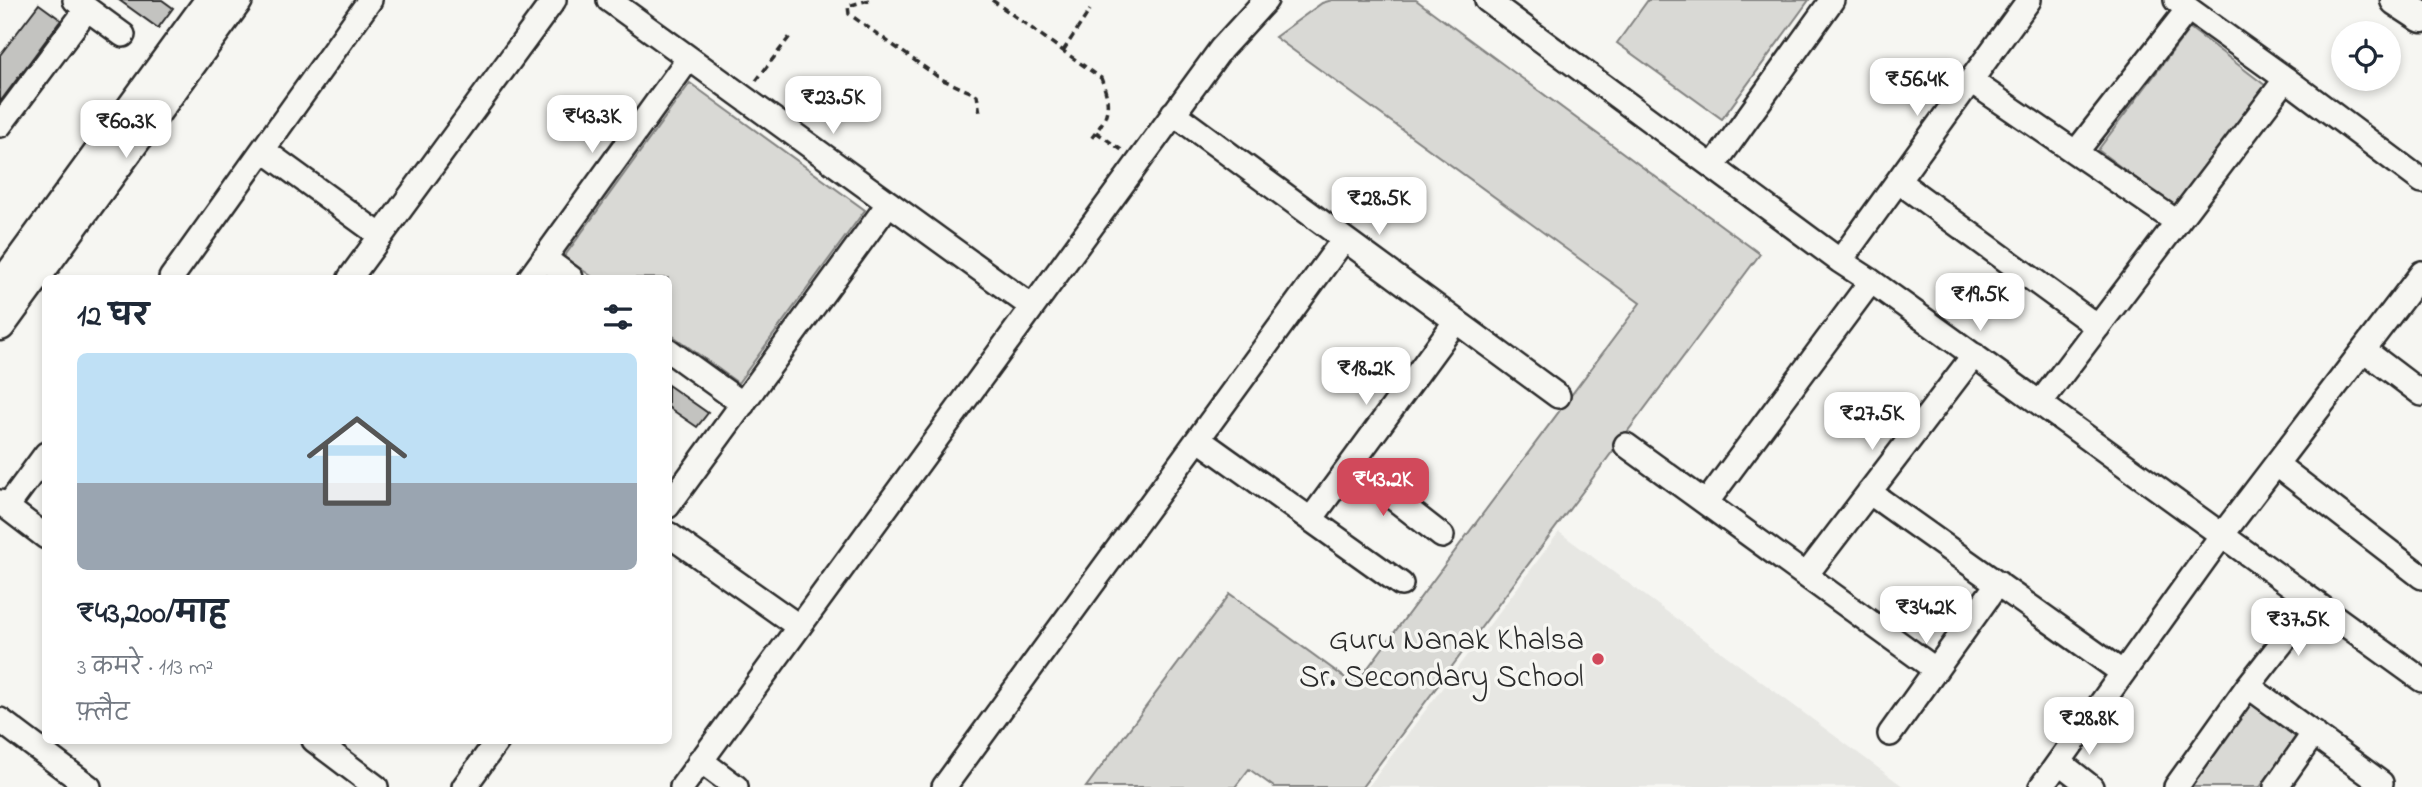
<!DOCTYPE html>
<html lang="hi">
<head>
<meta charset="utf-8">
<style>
	body { margin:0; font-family:"Indie Flower","Playpen Sans Deva",sans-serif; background:#f6f6f7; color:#1f2937; height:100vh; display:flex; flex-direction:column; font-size:26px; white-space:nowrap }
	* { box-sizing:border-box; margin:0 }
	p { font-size:23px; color:#747a83 }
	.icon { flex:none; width:38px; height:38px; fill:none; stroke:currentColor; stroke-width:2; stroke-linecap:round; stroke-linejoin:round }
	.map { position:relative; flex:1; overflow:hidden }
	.sheet { position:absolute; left:42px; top:275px; width:630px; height:469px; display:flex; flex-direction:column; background:#fff; border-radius:10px; box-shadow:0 4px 10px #0003 }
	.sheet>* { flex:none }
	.fabs { position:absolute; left:2331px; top:21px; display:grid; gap:14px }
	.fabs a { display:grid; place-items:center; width:70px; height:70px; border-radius:50%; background:#fff; box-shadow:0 4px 10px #0003; font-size:35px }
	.price { position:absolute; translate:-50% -60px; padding:0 16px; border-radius:14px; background:#fff; color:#222; font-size:23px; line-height:46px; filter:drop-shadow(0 2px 4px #0008) }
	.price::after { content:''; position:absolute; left:50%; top:42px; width:21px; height:16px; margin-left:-10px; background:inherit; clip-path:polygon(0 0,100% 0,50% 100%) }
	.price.selected { background:#d1495b; color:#fff }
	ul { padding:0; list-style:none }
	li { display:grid; align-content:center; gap:14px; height:371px; padding:0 35px }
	li span { display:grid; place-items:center; height:217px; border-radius:10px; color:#555 }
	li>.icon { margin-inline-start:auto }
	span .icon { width:126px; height:126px; fill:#fffc; stroke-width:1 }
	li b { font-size:30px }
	h2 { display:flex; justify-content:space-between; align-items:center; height:84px; padding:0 35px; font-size:30px }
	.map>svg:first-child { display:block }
	.built { fill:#e7e7e3 }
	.green { fill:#d9d9d5; stroke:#828280; stroke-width:2 }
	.building { fill:#c3c3c0; stroke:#2b2b2b; stroke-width:2 }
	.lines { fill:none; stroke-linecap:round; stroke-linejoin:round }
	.minor-casing { stroke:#2b2b2b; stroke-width:28 }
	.major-casing { stroke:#2b2b2b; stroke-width:35 }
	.path { stroke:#2b2b2b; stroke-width:3.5; stroke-dasharray:7 5; stroke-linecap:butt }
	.minor { stroke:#f6f6f2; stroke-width:23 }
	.major { stroke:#f6f6f2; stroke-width:30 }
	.poi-dot { fill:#d1495b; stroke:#f6f6f2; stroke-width:2.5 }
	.labels { text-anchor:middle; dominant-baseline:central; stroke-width:7; stroke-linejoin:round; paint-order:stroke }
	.poi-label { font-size:32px; fill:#2b2b2b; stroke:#f6f6f2; text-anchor:end }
</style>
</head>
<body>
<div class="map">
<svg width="2422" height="787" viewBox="0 0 2422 787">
	<rect width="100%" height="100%" fill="#f6f6f2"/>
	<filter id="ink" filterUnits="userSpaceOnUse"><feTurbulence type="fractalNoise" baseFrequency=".0143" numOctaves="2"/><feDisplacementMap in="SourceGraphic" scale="14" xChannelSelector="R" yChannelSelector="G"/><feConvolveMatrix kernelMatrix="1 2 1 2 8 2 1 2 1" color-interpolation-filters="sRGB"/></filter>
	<g filter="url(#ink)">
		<path class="built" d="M 1559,532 L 1904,787 L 1368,787 Z"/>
		<path class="green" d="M 1332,0 L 1416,0 L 1760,254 L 1362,787 L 1274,787 L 1249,769 L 1235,787 L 1086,787 L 1230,594 L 1355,685 L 1640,303 L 1275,37 L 1322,3 Z
			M 1648,0 L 1809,0 L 1722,119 L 1617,43 Z
			M 2190,28 L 2266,86 L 2174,207 L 2098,150 Z
			M 690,83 L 865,210 L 738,383 L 669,333 L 668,278 L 594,278 L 564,257 Z
			M 2250,701 L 2298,735 L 2260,787 L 2188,787 Z"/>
		<path class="building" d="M 119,0 L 162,0 L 173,8 L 158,28 Z
			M 39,4 L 61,20 L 0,102 L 0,55 Z
			M 668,385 L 708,413 L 697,427 L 668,407 Z"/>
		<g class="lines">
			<g class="minor-casing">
				<path id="minor" d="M 75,0 L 123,35
					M 609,0 L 1032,307
					M 1487,0 L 1840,261 L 1871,281 L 2422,680
					M 2176,0 L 2286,79 L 2422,181
					M 1971,81 L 2177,222
					M 1173,113 L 1558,396
					M 0,125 L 87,9
					M 263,150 L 381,236
					M 2076,152 L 2188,9
					M 1713,166 L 1832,0
					M 1898,181 L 2098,327
					M 544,258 L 571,278
					M 1840,261 L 2029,0
					M 171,278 L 370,0
					M 350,278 L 554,0
					M 530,278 L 689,58
					M 668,350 L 743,404
					M 2364,350 L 2422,394
					M 2040,403 L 2286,79
					M 1198,439 L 1401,584
					M 1626,445 L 1936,670
					M 2276,464 L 2422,577
					M 1351,465 L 1442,536
					M 1869,492 L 2123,673
					M 0,502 L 46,537
					M 1706,503 L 1871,281
					M 668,506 L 889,203
					M 7,507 L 46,454
					M 1311,519 L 1456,321
					M 668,534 L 798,626
					M 1806,575 L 1974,355
					M 2248,686 L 2381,783
					M 0,720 L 89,787
					M 1890,734 L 1998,583
					M 314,740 L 376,787
					M 700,760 L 736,787
					M 2059,762 L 2091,787
					M 464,787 L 498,740
					M 682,787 L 1221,49 L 1266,0
					M 944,787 L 1344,239
					M 2041,787 L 2222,535 L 2422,273
					M 2176,787 L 2248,686 L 2314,602
					M 2276,787 L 2314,733"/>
			</g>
			<g class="major-casing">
				<path id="major" d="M 2396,0 L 2422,17
					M 0,289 L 211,0
					M 0,325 L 237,0"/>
			</g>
			<path class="path" d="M 869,0 L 848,6 L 849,14 L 941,79 L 977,95 L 980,113
				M 992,0 L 1101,78 C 1112,107 1109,116 1090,140
				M 1063,51 L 1090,10
				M 756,81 L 791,35
				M 1096,132 L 1123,151"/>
			<use href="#minor" class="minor"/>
			<use href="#major" class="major"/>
		</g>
	</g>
	<circle class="poi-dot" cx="1598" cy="659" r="7"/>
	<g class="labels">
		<g class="poi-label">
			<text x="1584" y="641">Guru Nanak Khalsa<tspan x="1584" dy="37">Sr. Secondary School</tspan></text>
		</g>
	</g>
</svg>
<div class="fabs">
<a><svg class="icon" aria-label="locate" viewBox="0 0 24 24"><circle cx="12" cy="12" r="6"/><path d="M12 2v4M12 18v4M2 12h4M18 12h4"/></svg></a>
</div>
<b class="price" style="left:1917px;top:118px">₹56.4K</b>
<b class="price" style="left:833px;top:136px">₹23.5K</b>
<b class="price" style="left:592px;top:155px">₹43.3K</b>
<b class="price" style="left:126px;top:160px">₹60.3K</b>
<b class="price" style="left:1379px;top:237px">₹28.5K</b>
<b class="price" style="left:1980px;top:333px">₹19.5K</b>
<b class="price" style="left:1366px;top:407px">₹18.2K</b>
<b class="price" style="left:1872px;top:452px">₹27.5K</b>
<b class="price selected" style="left:1383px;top:518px">₹43.2K</b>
<b class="price" style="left:1926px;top:646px">₹34.2K</b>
<b class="price" style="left:2298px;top:658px">₹37.5K</b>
<b class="price" style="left:2089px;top:757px">₹28.8K</b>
<section class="sheet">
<h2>12 घर<svg class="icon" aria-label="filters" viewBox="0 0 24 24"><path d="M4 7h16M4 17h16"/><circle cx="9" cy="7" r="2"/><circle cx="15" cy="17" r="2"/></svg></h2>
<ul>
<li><span style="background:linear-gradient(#bfe0f5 60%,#9aa5b1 0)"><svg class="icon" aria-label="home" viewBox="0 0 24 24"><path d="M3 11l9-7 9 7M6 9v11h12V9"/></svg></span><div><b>₹43,200/माह</b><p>3 कमरे · 113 m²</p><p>फ़्लैट</p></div></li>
</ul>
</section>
</div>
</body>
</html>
